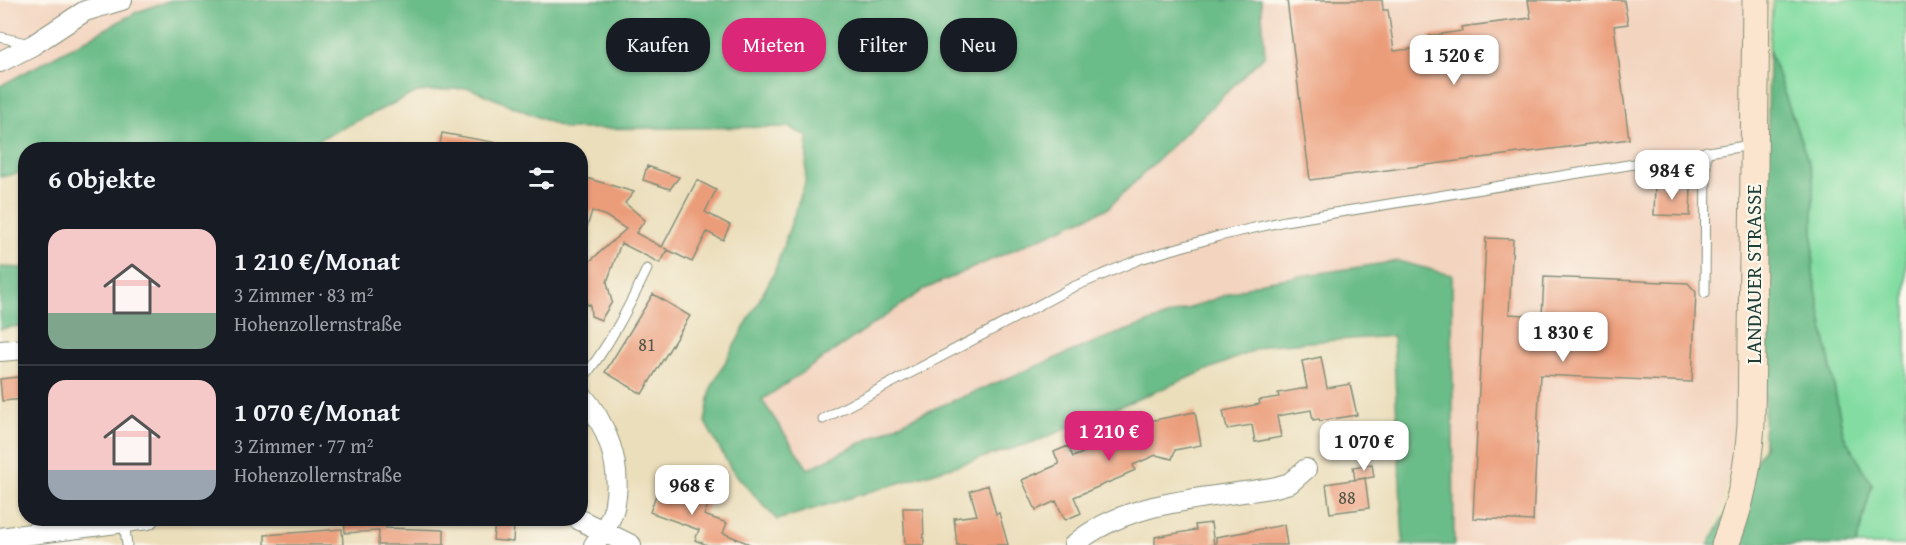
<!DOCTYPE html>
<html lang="de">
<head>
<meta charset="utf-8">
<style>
	body { margin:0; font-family:"Gentium Book Plus",serif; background:#20242c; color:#f1f3f6; height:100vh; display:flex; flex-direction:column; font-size:22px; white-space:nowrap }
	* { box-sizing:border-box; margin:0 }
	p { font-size:20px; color:#9ea1a6 }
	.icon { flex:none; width:33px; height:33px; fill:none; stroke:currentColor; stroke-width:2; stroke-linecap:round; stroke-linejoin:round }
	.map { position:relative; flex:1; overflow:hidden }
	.panel { position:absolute; left:18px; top:142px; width:570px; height:384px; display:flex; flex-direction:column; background:#171b24; border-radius:24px; box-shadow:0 2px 4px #0004 }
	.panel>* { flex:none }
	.hud { position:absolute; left:606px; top:18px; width:570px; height:54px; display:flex; gap:12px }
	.price { position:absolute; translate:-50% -51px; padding:0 14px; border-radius:12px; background:#fff; color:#222; font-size:20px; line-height:39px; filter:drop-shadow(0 2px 3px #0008) }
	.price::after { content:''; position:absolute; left:50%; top:36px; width:18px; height:14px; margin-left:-9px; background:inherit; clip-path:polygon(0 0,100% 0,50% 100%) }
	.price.active { background:#db2777; color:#fff }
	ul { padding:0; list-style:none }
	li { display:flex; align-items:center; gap:18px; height:150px; padding:0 30px }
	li+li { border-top:2px solid #363941 }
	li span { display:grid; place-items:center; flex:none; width:168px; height:120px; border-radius:18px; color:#555 }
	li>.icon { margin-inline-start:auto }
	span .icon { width:72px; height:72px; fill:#fffc; stroke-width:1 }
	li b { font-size:26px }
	h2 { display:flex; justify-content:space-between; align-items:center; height:72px; padding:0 30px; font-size:26px }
	.pill { padding:0 21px; border-radius:24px; background:#171b24; box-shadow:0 2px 4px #0004; font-size:21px; line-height:54px }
	.pill.active { background:#db2777; color:#fff }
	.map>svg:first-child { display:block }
	.built { fill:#f3d4bf }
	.green { fill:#83dda2; stroke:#518d6b; stroke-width:1.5 }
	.forest { fill:#6abc88; stroke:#447c5e; stroke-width:1.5 }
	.building { fill:#eb9c79 }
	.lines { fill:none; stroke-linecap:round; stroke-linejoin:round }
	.lane-casing { stroke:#858e78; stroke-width:11 }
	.street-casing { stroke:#858e78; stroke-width:22 }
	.secondary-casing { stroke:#858e78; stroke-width:29 }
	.lane { stroke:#fff; stroke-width:9 }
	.street { stroke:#fff; stroke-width:20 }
	.secondary { stroke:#fbe5cf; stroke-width:27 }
	.labels { text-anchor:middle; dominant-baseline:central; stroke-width:4.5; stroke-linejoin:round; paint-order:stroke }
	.number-label { font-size:18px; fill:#525545 }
	.street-label { font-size:21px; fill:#1f3d34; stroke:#fbf7ec }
</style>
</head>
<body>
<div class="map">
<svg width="1906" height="545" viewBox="0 0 1906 545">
	<rect width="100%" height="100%" fill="#fbf7ec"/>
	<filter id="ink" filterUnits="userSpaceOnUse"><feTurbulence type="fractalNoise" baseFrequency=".0167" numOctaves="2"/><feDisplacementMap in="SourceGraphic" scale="12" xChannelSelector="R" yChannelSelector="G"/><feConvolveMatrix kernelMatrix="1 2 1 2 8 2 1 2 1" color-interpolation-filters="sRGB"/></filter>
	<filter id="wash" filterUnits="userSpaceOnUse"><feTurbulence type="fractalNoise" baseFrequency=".008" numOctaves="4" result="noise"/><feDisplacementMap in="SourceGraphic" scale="24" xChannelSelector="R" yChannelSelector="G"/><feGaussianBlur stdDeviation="1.35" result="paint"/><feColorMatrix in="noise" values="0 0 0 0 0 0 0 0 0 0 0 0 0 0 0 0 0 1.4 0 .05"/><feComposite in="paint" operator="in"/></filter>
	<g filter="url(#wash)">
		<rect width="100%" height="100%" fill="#ebdebb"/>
		<path class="built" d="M 0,0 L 171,0 L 137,12 L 0,86 Z
			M 1261,0 L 1745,0 L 1744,415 L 1721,506 L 1706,545 L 1454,545 L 1452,275 L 1262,282 L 1097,341 L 914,417 L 808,469 L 762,400 L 925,289 L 1108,208 L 1265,55 Z"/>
		<path class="green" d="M 1773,0 L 1906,0 L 1906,545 L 1856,545 L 1872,485 L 1843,434 L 1813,273 L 1813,175 L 1769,50 Z"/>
		<path class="forest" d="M 171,0 L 1261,0 L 1265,55 L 1108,208 L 925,289 L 762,400 L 808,469 L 914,417 L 1097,341 L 1262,282 L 1398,261 L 1452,275 L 1454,545 L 1399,545 L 1403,544 L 1393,336 L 1267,345 L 1037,441 L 777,520 L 731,469 L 705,422 L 711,388 L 774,273 L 805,183 L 808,137 L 789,127 L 566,129 L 469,88 L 417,92 L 297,150 L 26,150 L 25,172 L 0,177 L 0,86 L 137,12 Z
			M 1769,50 L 1813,175 L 1813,273 L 1843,434 L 1872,485 L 1856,545 L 1708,545 L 1764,447 Z
			M 0,267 L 25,268 L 25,325 L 0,329 Z"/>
		<g id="blocks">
			<path class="building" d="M 1287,0 L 1382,0 L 1383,10 L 1388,10 L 1394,51 L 1430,47 L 1429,36 L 1462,31 L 1461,27 L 1531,18 L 1528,0 L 1624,0 L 1628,24 L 1614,26 L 1629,139 L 1310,180 Z
				M 442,133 L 498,143 L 497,150 L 439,150 Z
				M 647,166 L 679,177 L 670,189 L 643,180 Z
				M 586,178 L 634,192 L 625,203 L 645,220 L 636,233 L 662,247 L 697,180 L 716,190 L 705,212 L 730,225 L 723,240 L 707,232 L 692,262 L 664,248 L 668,250 L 660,263 L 621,243 L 607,282 L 612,302 L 601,320 L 591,316 L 590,304 L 587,305 L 584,289 L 580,288 L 580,270 L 626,229 L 606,216 L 592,211 L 584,237 L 580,236 L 580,196 Z
				M 1655,185 L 1691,187 L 1690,216 L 1654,215 Z
				M 1486,238 L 1513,239 L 1509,314 L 1542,316 L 1544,277 L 1688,283 L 1696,292 L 1692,382 L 1540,375 L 1533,521 L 1473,518 Z
				M 653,294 L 690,316 L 642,394 L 605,372 Z
				M 1321,357 L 1327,388 L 1350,384 L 1357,415 L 1320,421 L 1319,419 L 1313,420 L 1311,410 L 1277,416 L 1281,437 L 1255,442 L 1252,425 L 1227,429 L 1223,411 L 1260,404 L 1259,400 L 1279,397 L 1278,393 L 1307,388 L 1302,361 Z
				M 26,376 L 26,399 L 2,401 L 0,379 Z
				M 1195,412 L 1201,445 L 1175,450 L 1172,459 L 1156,455 L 1133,465 L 1135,470 L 1124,475 L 1124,476 L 1074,497 L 1081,513 L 1065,520 L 1056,501 L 1036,510 L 1022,480 L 1059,464 L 1054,452 L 1068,446 L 1073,457 L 1136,431 L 1134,424 Z
				M 1372,464 L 1374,477 L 1355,480 L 1353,467 Z
				M 1365,478 L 1369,508 L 1330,513 L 1326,484 Z
				M 660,484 L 709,502 L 704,515 L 727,523 L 723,533 L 752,545 L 707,545 L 695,540 L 699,530 L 650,512 Z
				M 988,485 L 996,514 L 999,513 L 1008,545 L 957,545 L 954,518 L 977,515 L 970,491 Z
				M 903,508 L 923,508 L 924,545 L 905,545 Z
				M 344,519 L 386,519 L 386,528 L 444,530 L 444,545 L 378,545 L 379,531 L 345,533 Z
				M 495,523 L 514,525 L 513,542 L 493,540 Z
				M 1211,523 L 1214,545 L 1155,545 L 1155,537 L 1196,530 L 1195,525 Z
				M 1284,525 L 1287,545 L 1216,545 L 1216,537 Z
				M 342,529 L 343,545 L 265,545 L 265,535 Z"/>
		</g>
	</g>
	<g filter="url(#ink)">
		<use href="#blocks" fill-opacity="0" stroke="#858e78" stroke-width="1.5"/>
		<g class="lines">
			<g class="lane-casing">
				<path id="lane" d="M 0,37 L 30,44
					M 1705,293 L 1706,151
					M 580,382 C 608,348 628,309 647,269
					M 823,419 L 1073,287 L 1140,259 L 1219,236 L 1285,221 L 1751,145
					M 124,521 L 127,545"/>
			</g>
			<g class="street-casing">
				<path id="street" d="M 0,62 L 33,45 L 85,11 L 122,0
					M 0,351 L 26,349
					M 580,393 C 606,422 622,464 615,503 C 613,518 603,532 594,545
					M 578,519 L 631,545
					M 0,538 L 148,519
					M 1074,545 C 1126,499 1211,499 1276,487 L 1290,483 L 1306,469"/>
			</g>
			<g class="secondary-casing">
				<path id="secondary" d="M 1725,545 C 1741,504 1748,469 1751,425 L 1756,0"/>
			</g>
			<use href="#lane" class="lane"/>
			<use href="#street" class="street"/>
			<use href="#secondary" class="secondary"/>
		</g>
	</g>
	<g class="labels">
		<g class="number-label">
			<text x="647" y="344">81</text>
			<text x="1347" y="497">88</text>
		</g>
		<g class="street-label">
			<text transform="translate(1753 274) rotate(-90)">LANDAUER STRASSE</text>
		</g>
	</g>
</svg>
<b class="price" style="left:1454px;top:86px">1 520 €</b>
<b class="price" style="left:1672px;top:201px">984 €</b>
<b class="price" style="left:1563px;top:363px">1 830 €</b>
<b class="price active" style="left:1109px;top:462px">1 210 €</b>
<b class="price" style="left:1364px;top:472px">1 070 €</b>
<b class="price" style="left:692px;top:516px">968 €</b>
<div class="hud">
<a class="pill">Kaufen</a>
<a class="pill active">Mieten</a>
<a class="pill">Filter</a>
<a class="pill">Neu</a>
</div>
<section class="panel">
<h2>6 Objekte<svg class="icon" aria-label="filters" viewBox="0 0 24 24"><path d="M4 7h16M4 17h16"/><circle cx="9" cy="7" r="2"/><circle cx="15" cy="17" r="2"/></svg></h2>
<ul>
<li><span style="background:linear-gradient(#f6c9c9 70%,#7fa58c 0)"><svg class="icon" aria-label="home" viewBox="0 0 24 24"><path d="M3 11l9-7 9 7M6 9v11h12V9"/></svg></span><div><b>1 210 €/Monat</b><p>3 Zimmer · 83 m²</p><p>Hohenzollernstraße</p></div></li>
<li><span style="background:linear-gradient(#f6c9c9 75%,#9aa5b1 0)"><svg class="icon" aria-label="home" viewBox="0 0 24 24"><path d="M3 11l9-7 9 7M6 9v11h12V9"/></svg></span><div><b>1 070 €/Monat</b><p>3 Zimmer · 77 m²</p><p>Hohenzollernstraße</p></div></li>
</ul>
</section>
</div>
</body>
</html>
